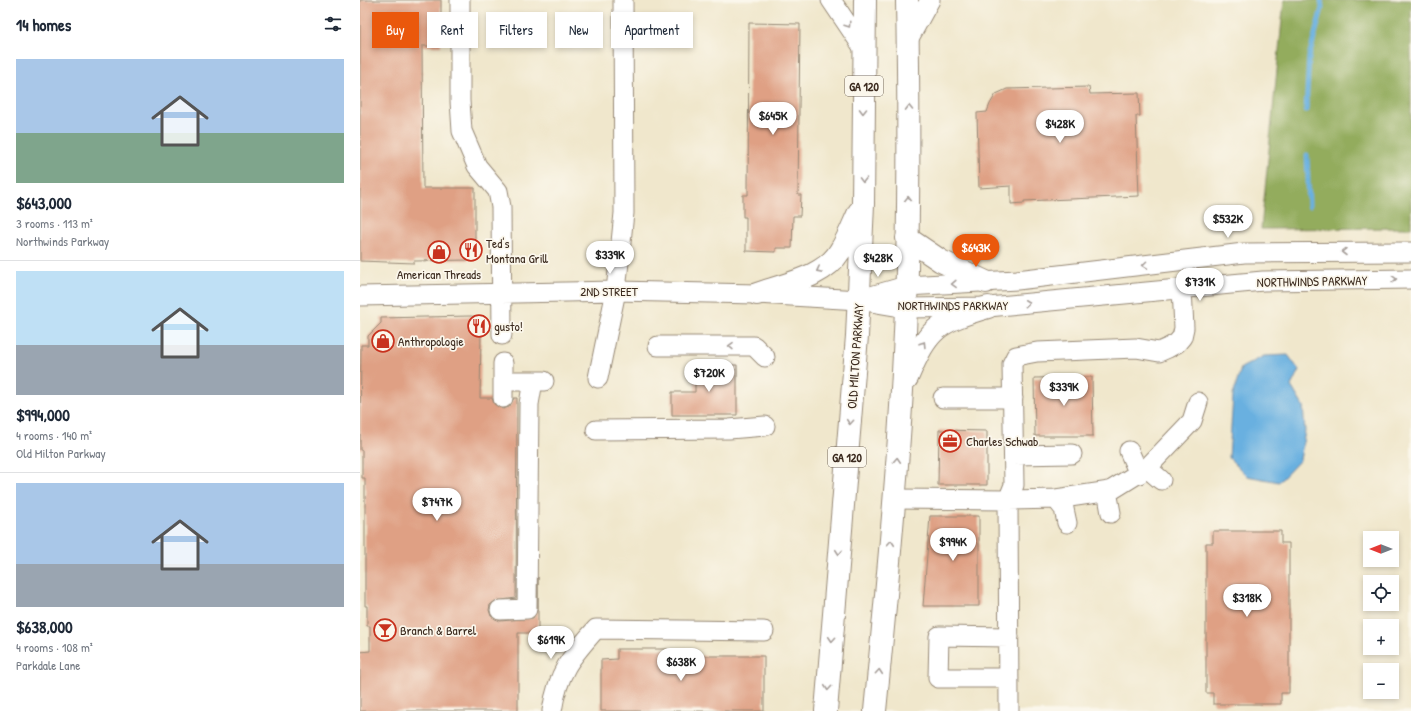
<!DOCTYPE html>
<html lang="en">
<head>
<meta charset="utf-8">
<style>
	body { margin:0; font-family:"Patrick Hand",sans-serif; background:#f6f6f7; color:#1f2937; height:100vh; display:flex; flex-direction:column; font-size:15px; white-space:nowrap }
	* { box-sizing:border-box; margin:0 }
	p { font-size:13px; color:#747a83 }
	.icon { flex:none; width:22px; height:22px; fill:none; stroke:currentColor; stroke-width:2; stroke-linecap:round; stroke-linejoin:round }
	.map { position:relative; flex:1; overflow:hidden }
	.drawer { display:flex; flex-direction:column; background:#fff; width:360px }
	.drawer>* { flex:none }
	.guide { position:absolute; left:12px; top:12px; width:380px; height:36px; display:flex; gap:8px }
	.needle { width:26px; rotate:270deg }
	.controls { position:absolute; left:1003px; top:531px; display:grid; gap:8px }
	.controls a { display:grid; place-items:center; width:36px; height:36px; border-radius:0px; background:#fff; box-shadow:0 2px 6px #0003; font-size:20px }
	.price { position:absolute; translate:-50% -34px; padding:0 9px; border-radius:14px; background:#fff; color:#222; font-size:13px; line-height:26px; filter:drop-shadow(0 1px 2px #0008) }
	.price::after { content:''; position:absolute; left:50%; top:24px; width:12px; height:9px; margin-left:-6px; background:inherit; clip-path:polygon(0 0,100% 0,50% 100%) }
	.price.current { background:#ea580c; color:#fff }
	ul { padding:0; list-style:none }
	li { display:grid; align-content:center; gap:8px; height:212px; padding:0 16px }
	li+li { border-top:1px solid #e0e1e3 }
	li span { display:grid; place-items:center; height:124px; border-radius:0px; color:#555 }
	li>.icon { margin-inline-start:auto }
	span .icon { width:72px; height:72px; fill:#fffc; stroke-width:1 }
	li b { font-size:17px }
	h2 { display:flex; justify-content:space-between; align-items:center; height:48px; padding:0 16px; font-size:17px }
	.pill { padding:0 14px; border-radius:0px; background:#fff; box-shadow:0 2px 6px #0003; font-size:14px; line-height:36px }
	.pill.current { background:#ea580c; color:#fff }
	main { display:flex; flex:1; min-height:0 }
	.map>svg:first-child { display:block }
	.forest { fill:#93ac5d; stroke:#676b3e }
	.water { fill:#69b0e0; stroke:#526d7f }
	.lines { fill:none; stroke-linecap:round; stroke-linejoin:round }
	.stream { stroke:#69b0e0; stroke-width:5 }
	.building { fill:#dfa084 }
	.minor-casing { stroke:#968875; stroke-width:21 }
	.highway-casing { stroke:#968875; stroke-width:24 }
	.minor { stroke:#fff; stroke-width:19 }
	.highway { stroke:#fff; stroke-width:22 }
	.oneway { stroke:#a79f9a }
	.labels { text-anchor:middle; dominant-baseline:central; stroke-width:3.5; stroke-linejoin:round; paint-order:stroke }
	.shield { fill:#fbf7ec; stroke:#75685c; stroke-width:1 }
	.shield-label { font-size:12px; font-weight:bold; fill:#3b2a1e }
	.poi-label { font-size:13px; fill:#3b2a1e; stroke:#fbf7ec; text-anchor:start }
	.street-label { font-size:13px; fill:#3b2a1e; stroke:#fbf7ec }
</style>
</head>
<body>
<main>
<section class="drawer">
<h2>14 homes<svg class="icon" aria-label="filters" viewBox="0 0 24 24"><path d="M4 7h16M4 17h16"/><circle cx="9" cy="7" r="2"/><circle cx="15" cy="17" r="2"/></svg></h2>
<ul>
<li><span style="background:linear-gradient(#a9c7e8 60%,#7fa58c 0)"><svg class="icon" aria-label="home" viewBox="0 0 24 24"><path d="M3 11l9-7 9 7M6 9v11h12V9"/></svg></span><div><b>$643,000</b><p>3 rooms · 113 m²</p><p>Northwinds Parkway</p></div></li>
<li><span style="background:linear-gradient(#bfe0f5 60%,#9aa5b1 0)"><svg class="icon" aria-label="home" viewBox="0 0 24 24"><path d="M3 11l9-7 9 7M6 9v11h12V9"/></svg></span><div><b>$994,000</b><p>4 rooms · 140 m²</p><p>Old Milton Parkway</p></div></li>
<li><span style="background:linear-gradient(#a9c7e8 65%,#9aa5b1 0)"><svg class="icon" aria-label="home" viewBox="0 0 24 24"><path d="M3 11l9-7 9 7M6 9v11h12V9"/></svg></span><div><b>$638,000</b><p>4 rooms · 108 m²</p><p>Parkdale Lane</p></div></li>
</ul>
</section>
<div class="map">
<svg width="1051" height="711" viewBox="0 0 1051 711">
	<rect width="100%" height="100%" fill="#fbf7ec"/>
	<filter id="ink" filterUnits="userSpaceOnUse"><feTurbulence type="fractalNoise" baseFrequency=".025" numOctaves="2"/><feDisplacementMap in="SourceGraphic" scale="8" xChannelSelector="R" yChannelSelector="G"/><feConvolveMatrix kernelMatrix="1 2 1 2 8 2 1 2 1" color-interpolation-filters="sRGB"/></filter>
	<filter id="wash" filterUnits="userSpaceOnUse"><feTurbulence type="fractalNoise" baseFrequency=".012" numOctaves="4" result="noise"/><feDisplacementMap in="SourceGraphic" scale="16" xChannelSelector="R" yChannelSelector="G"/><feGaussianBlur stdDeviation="0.9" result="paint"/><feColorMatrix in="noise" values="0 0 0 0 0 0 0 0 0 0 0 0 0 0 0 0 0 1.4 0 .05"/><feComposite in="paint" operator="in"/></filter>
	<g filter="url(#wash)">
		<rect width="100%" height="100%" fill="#f0e7cc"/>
		<path class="forest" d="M 924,0 L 1051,0 L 1051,228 L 901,229 Z"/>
		<path class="water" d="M 928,355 L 939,370 L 931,386 L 943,406 L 945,431 L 940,460 L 919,482 L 887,476 L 869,458 L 873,395 L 881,368 L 904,356 Z"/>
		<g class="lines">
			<path class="stream" d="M 946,110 L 949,57 L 962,8 L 961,0
				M 947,155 L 949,206"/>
		</g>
		<g id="blocks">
			<path class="building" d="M 0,0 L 81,0 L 81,46 L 62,46 L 63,188 L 115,188 L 115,252 L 109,260 L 54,261 L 54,263 L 0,261 Z
				M 389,23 L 440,24 L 438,195 L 441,195 L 440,216 L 433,216 L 432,248 L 416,248 L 416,252 L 386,251 L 386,217 L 383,217 L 383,195 L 388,195 Z
				M 729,87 L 730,94 L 779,93 L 780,116 L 776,116 L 779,196 L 664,201 L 664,203 L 651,204 L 651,186 L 619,188 L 617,113 L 627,112 L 630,104 L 636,94 L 647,89 Z
				M 110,316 L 124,317 L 124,333 L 121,333 L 120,398 L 132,398 L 134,404 L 143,409 L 149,407 L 154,398 L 157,398 L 156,598 L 135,601 L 130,605 L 129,610 L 131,616 L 140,621 L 173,618 L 178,609 L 178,577 L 178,633 L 158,633 L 158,711 L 0,711 L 0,652 L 10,651 L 10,626 L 7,626 L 7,606 L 5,606 L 5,478 L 2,478 L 2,450 L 0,450 L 1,345 L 8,345 L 8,336 L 21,323 L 21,318 Z
				M 377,365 L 377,415 L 312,415 L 312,392 L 335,392 L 335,366 Z
				M 732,377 L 733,436 L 675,436 L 674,378 Z
				M 579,430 L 627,431 L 627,485 L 578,485 Z
				M 570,516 L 619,516 L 619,606 L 563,606 Z
				M 853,531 L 921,531 L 921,543 L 929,543 L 929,693 L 921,693 L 921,704 L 853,704 L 853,693 L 846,693 L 846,543 L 853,543 Z
				M 257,649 L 308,649 L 308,656 L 404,656 L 404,711 L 241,711 L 241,660 L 257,659 Z"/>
		</g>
	</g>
	<g filter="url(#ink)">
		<use href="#blocks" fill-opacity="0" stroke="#968875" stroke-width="1"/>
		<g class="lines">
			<g class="minor-casing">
				<path id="minor" d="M 100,0 L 100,101 L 102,131 L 117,166 L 138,191 L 141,207 L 142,335
					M 471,0 L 504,49
					M 548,40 L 570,0
					M 0,296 L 256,291 L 397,294 L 499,300 L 546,308 L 628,307 L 903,281 L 1051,279
					M 504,298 L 546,286 L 657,280 L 884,253 L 1051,252
					M 298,346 L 394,346 L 405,357
					M 143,363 L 143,398
					M 238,378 L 256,291 L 264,213 L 263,0
					M 143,381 L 184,381
					M 583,398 L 653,398
					M 236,430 L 369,429 L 405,426
					M 769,451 L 779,474
					M 654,455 L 712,454
					M 787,468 L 801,480
					M 747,491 L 751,513
					M 535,499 L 648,500 L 654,485 L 652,364 L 656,356 L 677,352 L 776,348 L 799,352 L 808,348 L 817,343 L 822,337 L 824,328 L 822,288
					M 696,499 L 704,509 L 707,523
					M 140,610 L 167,609 L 169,404 L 173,381
					M 649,637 L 579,636 L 578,678 L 649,678
					M 192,711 C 198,672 210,658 236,629 L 404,631
					M 649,711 L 648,500 L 696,499 L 750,491 L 787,468 L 832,421 L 838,402"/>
			</g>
			<g class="highway-casing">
				<path id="highway" d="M 547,238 L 581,261 L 626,282
					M 397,294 C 424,284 464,278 480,251 C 488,239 493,225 499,212
					M 547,378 C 568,329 576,322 628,307
					M 466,711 L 497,336 L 503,204 L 505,0
					M 515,711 C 528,577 541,443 546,308 C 549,205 549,103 547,0"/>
			</g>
			<use href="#minor" class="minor"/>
			<use href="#highway" class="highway"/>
		</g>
		<defs><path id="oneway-chevron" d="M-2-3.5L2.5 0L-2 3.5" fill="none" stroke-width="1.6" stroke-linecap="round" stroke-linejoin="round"/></defs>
		<g class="oneway">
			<use href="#oneway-chevron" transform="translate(488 25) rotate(56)"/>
			<use href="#oneway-chevron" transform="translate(549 108) rotate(-91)"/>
			<use href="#oneway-chevron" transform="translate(503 111) rotate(91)"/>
			<use href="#oneway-chevron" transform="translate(503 180) rotate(91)"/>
			<use href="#oneway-chevron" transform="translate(548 199) rotate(-89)"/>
			<use href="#oneway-chevron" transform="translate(984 252) rotate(180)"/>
			<use href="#oneway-chevron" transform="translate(785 265) rotate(173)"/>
			<use href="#oneway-chevron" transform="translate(459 270) rotate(153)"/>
			<use href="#oneway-chevron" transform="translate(1034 279) rotate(-1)"/>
			<use href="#oneway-chevron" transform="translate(594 284) rotate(178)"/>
			<use href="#oneway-chevron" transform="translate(667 303) rotate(-6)"/>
			<use href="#oneway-chevron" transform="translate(563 344) rotate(-58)"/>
			<use href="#oneway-chevron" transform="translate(371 346) rotate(-179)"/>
			<use href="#oneway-chevron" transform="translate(490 422) rotate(95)"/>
			<use href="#oneway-chevron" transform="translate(537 460) rotate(-87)"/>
			<use href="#oneway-chevron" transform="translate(531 543) rotate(-85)"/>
			<use href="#oneway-chevron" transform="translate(479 552) rotate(95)"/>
			<use href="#oneway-chevron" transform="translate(472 639) rotate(94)"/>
			<use href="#oneway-chevron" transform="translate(519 672) rotate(-85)"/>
			<use href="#oneway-chevron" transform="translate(468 688) rotate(95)"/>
		</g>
	</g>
	<defs>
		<g id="restaurant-ring" transform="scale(1.15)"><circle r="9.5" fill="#fbf7ec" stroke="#c8321e" stroke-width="1.5"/><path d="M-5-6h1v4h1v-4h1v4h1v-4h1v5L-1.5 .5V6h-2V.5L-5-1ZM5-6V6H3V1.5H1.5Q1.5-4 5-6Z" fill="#c8321e"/></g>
		<g id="shop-ring" transform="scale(1.15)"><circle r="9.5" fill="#fbf7ec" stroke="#c8321e" stroke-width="1.5"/><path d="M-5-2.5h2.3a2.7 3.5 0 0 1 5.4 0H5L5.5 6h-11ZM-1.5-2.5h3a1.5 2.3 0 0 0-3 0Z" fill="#c8321e"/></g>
		<g id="office-ring" transform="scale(1.15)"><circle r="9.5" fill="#fbf7ec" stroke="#c8321e" stroke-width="1.5"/><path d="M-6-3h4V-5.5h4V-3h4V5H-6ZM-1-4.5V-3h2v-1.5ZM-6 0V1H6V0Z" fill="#c8321e"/></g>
		<g id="bar-ring" transform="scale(1.15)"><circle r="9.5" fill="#fbf7ec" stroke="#c8321e" stroke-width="1.5"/><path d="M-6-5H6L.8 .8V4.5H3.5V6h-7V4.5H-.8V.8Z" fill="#c8321e"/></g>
	</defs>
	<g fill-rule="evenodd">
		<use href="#restaurant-ring" x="111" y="250"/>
		<use href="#shop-ring" x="79" y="252"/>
		<use href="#restaurant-ring" x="119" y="326"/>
		<use href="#shop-ring" x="23" y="341"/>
		<use href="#office-ring" x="590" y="441"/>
		<use href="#bar-ring" x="25" y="630"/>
	</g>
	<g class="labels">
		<g class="shield">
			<rect x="485" y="76" width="38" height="20" rx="3"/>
			<rect x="468" y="447" width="38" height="20" rx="3"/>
		</g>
		<g class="shield-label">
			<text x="504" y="86">GA 120</text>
			<text x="487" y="457">GA 120</text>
		</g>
		<g class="poi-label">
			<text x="126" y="243">Ted's<tspan x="126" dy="15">Montana Grill</tspan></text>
			<text x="79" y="274" text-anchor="middle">American Threads</text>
			<text x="134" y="326">gusto!</text>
			<text x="38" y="341">Anthropologie</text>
			<text x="606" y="441">Charles Schwab</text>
			<text x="40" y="630">Branch &amp; Barrel</text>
		</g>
		<g class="street-label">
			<text transform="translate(952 281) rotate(-1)">NORTHWINDS PARKWAY</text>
			<text x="249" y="291">2ND STREET</text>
			<text x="593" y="305">NORTHWINDS PARKWAY</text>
			<text transform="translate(495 356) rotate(-86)">OLD MILTON PARKWAY</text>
		</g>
	</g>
</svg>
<div class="controls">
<a><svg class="needle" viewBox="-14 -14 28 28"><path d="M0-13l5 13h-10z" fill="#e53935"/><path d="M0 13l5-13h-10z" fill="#747a83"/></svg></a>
<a><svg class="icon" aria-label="locate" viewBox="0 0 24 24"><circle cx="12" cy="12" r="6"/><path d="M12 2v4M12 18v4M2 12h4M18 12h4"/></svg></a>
<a>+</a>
<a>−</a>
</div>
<b class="price" style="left:413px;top:136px">$645K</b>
<b class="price" style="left:700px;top:144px">$428K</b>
<b class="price" style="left:868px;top:239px">$532K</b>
<b class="price current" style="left:616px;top:268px">$643K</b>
<b class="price" style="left:250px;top:275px">$339K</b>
<b class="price" style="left:518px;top:278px">$428K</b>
<b class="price" style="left:840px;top:302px">$731K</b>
<b class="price" style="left:349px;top:393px">$720K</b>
<b class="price" style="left:704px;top:407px">$339K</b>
<b class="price" style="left:77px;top:522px">$747K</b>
<b class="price" style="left:593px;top:562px">$994K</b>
<b class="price" style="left:887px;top:618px">$318K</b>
<b class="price" style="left:191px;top:660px">$619K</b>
<b class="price" style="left:321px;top:682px">$638K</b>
<div class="guide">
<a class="pill current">Buy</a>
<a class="pill">Rent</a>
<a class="pill">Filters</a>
<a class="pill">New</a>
<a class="pill">Apartment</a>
</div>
</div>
</main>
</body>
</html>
